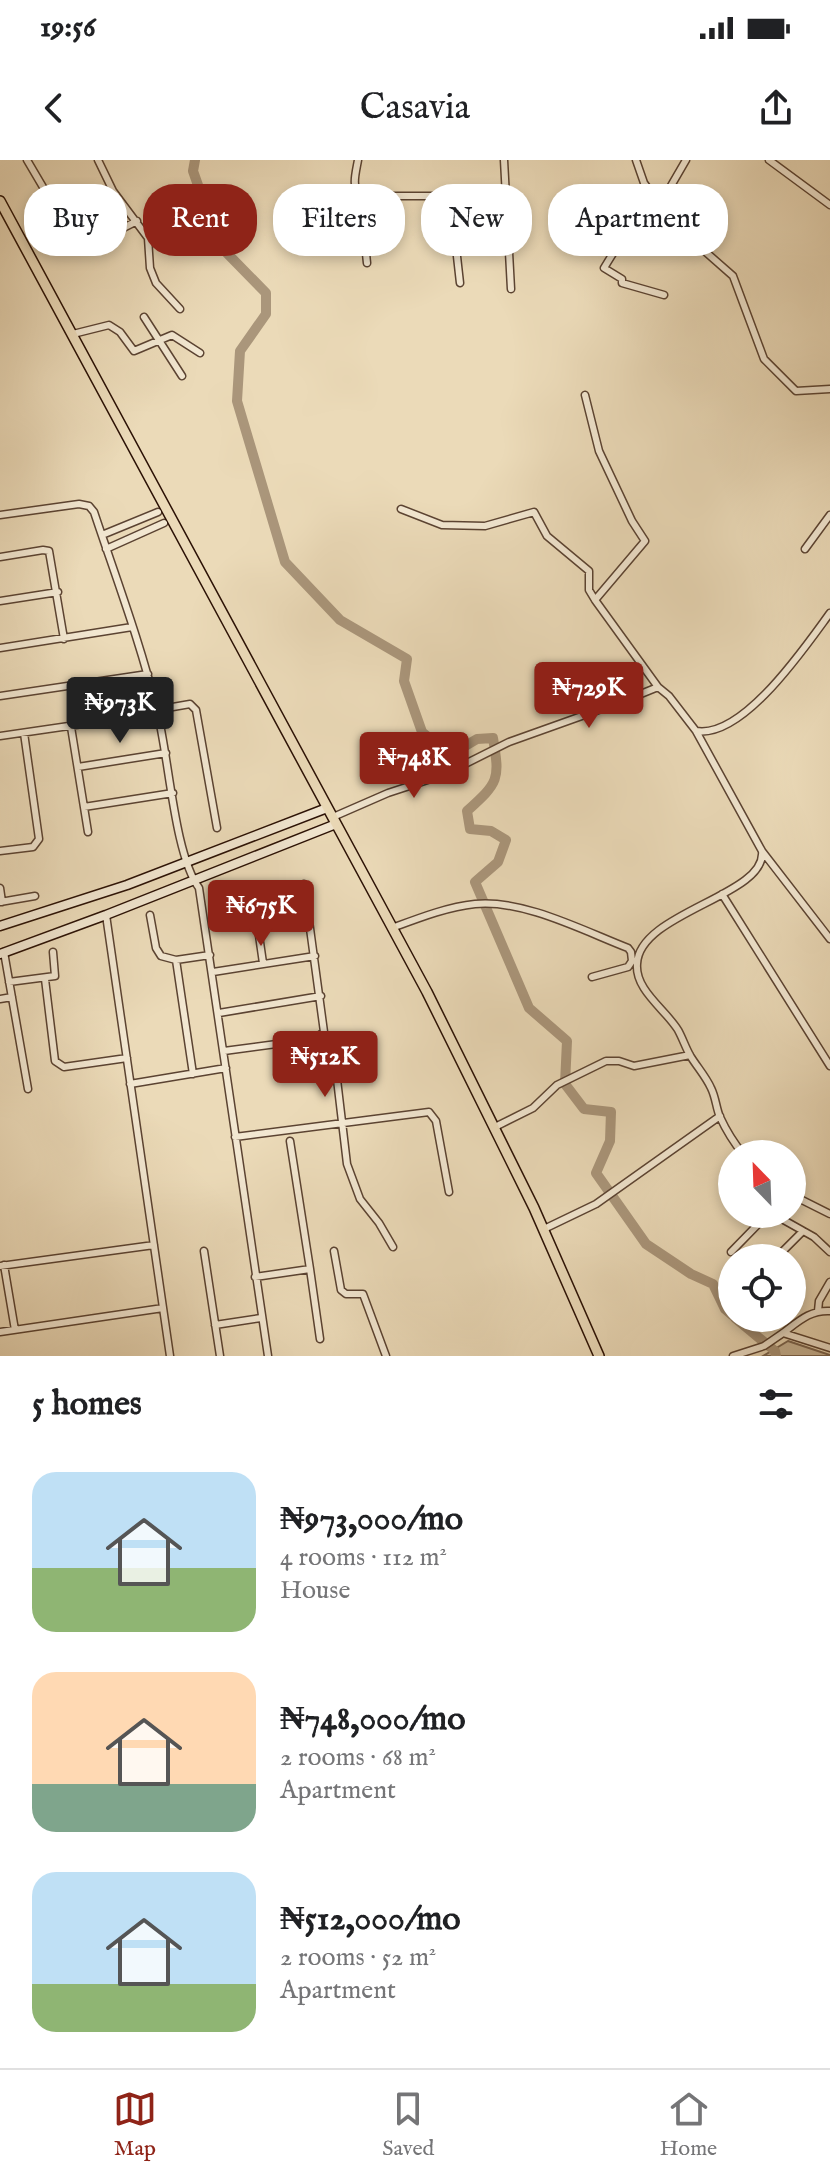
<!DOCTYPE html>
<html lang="en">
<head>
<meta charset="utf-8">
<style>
	body { margin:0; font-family:"IM FELL English",serif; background:#f6f6f6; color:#202124; height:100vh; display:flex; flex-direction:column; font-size:30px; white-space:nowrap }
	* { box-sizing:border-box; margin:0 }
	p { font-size:26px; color:#757577 }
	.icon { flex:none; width:44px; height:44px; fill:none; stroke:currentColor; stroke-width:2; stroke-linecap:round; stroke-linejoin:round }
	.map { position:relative; height:1196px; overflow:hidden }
	.details { display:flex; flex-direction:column; background:#fff; flex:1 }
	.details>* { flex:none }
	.top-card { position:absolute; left:24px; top:24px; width:782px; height:72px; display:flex; gap:16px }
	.needle { width:52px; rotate:337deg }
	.fabs { position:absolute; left:718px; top:980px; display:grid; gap:16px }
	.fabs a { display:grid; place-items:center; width:88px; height:88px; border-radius:50%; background:#fff; box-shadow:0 4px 12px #0003; font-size:40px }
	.price { position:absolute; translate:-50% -68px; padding:0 18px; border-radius:8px; background:#8f2418; color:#fff; font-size:26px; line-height:52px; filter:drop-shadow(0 2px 4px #0008) }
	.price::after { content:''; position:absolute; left:50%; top:48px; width:24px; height:18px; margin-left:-12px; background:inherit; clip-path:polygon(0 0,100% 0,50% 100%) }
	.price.active { background:#222; color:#fff }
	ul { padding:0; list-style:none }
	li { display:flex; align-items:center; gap:24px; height:200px; padding:0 32px }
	li span { display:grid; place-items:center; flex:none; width:224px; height:160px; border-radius:24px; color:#555 }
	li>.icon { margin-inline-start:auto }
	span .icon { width:96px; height:96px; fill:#fffc; stroke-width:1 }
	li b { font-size:34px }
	h2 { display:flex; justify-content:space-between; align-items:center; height:96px; padding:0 32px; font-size:34px }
	.chip { padding:0 28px; border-radius:32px; background:#fff; box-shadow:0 4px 12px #0003; font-size:28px; line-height:72px }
	.chip.active { background:#8f2418; color:#fff }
	.status { display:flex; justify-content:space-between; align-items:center; height:56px; padding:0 40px; background:#fff; direction:ltr }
	.status svg { height:22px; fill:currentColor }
	header { display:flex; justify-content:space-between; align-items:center; height:104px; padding:0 32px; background:#fff; font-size:36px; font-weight:600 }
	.tab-bar { display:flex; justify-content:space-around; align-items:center; height:112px; border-top:2px solid #e0e0e0; background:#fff; font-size:22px; color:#757577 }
	.tab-bar a { display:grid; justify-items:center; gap:4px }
	.tab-bar .active { color:#8f2418 }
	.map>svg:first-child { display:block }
	.green { fill:#cab89a; stroke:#7a6450; stroke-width:2 }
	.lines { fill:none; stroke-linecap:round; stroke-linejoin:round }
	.river { stroke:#aa967b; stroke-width:10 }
	.street-casing { stroke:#5b4332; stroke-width:9 }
	.secondary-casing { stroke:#2b1105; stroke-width:11 }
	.primary-casing { stroke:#2b1105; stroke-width:12 }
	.street { stroke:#f2e7d1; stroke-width:6 }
	.secondary { stroke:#f2e7d1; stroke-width:8 }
	.primary { stroke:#ebdab8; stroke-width:9 }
</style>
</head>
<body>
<div class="status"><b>19:56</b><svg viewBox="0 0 49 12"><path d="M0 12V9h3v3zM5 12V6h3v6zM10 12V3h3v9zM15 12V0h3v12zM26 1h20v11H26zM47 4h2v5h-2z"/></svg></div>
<header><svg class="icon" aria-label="back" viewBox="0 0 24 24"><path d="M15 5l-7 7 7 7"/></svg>Casavia<svg class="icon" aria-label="share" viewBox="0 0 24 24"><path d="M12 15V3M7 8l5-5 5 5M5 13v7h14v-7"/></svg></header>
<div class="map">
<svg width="830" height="1196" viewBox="0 0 830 1196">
	<rect width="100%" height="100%" fill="#ebdab8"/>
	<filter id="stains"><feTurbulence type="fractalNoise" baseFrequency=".0025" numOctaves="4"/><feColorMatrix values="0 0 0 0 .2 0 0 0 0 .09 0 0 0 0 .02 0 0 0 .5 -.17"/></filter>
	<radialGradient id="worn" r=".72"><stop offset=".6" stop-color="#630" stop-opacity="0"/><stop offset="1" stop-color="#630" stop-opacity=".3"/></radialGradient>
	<path class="green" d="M 788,1181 L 830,1195 L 830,1196 L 763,1196 Z"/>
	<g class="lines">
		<path class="river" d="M 195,0 L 193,11 L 219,85 L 266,133 L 266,154 L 240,191 L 237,241 L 285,402 L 340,460 L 407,499 L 404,521 L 422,572 L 450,595 L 477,579 L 493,578 C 500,620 499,622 467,651 L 470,669 L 491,671 L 506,680 L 498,702 L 475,722 L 529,848 L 567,881 L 565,924 L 584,949 L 611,952 L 610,981 L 596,1013 L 646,1084 L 691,1114 L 713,1124 L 725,1149 L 732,1155
			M 735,1158 L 775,1191 L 776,1196"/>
		<g class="street-casing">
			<path id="street" d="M 27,0 L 80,90 L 137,61
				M 98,0 L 113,31 L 148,78 L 150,108 L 156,123 L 180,149
				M 358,0 C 356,12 351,27 360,36 L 440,36 L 452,52 L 460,123
				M 504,0 L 511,129
				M 636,0 L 644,23 L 657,41 L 668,31 L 686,0
				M 769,0 L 830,45
				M 580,34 C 612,32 628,51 657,41 C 661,60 673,59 689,67 L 700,87 L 733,116 L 764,199 L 796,231 L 830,229
				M 360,36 L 367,103
				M 642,46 L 604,108 L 622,119 L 622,123 L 664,135
				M 144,157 L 182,216
				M 73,174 L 109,165 L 120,172 L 134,191 L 172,175 L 200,193
				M 585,235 L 599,291 L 632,361 L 645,381 L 595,440
				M 401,349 L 442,365 L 485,366 L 534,352 L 547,376 L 589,411 L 589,430 L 595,440 L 658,527 L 669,536 L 696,571 C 743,579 805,487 830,453
				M 0,355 L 79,344 L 89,346 L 94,352 C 116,418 141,484 157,551 C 169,596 174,694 199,728 L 268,1196
				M 102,375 L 158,352
				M 106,389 L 164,363
				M 805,389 L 830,355
				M 0,397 L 43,390 L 49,391 L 64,479
				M 0,441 L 58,432
				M 0,488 L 132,467
				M 0,536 L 148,514
				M 71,567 L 88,672
				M 696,571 L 762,691 C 767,736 639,752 637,804 C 635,830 665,849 678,870 C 683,879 686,889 691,897 C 698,908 706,917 711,928 C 716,938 716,948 720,957 C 726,970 734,983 743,994
				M 0,576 L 158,553 L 167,548 L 190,544 L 196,550 L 217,668
				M 78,607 L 166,593
				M 84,647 L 173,633
				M 333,657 L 388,633 L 443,615 L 509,582 L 621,542 L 658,527
				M 0,691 L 33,687 L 39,679 L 24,573
				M 762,691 L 830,779
				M 252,727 L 263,803
				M 0,728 L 2,742
				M 722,734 L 830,906
				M 0,742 L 35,736
				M 106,755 L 170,1196
				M 150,755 L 156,788 L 161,796 L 176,800 L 210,795
				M 392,768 C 419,758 447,747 475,744 C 523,739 584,771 628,788 L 631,792 L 632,801 L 628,807 L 592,817
				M 4,792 L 28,929
				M 176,800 L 193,914
				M 213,812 L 315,796
				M 45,819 L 55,901 L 64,907 L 127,898
				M 9,822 L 55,816 L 53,792
				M 0,839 L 12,837
				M 219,853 L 321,836
				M 224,891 L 314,879 L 324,872 L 304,724
				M 336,911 L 347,1004 L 360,1039 L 379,1063 L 393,1087
				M 130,924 L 226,908
				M 495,967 L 533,948 L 557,925 L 606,901 L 619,901 L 634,906 L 690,895
				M 235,977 L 429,952 L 436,961 L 449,1032
				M 792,1035 L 830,1054
				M 773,1054 L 814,1077 L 830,1092
				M 544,1069 L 596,1044 L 720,956
				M 204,1091 L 220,1196
				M 334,1091 L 341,1130 L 346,1134 L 363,1134 L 386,1196
				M 731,1092 L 768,1054
				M 776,1098 L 803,1071
				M 4,1105 L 15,1170
				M 0,1106 L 154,1085
				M 310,1109 L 320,1179
				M 255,1117 L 310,1109 L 290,981
				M 818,1151 L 819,1141 L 830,1122
				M 215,1165 L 261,1158
				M 0,1172 L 163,1148
				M 783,1173 C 799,1161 810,1150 830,1151
				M 733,1196 L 764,1186 L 783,1173 L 830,1188"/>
		</g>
		<g class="secondary-casing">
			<path id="secondary" d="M 0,766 L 127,725 L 327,648
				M 0,794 L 106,755 L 336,664"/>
		</g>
		<g class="primary-casing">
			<path id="primary" d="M 0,41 L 427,832 L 534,1048 L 599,1196"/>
		</g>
		<use href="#street" class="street"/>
		<use href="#secondary" class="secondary"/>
		<use href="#primary" class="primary"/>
	</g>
	<rect width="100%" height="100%" filter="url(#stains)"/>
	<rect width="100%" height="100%" fill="url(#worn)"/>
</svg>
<div class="fabs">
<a><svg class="needle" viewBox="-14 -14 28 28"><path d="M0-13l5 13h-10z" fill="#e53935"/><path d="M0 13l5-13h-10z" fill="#757577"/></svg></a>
<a><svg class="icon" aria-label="locate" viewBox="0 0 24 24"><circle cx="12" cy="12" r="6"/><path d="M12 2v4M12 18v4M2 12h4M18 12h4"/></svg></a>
</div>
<b class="price" style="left:589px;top:570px">₦729K</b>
<b class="price active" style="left:120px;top:585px">₦973K</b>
<b class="price" style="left:414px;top:640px">₦748K</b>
<b class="price" style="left:261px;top:788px">₦675K</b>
<b class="price" style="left:325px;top:939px">₦512K</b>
<div class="top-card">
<a class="chip">Buy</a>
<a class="chip active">Rent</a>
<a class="chip">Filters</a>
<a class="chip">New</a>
<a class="chip">Apartment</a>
</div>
</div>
<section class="details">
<h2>5 homes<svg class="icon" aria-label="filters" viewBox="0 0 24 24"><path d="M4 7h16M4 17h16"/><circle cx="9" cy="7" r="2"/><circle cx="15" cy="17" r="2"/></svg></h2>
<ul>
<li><span style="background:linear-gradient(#bfe0f5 60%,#8fb573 0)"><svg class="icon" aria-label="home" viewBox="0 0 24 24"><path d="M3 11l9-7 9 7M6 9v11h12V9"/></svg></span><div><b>₦973,000/mo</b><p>4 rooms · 112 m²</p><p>House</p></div></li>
<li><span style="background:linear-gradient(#ffd9b3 70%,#7fa58c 0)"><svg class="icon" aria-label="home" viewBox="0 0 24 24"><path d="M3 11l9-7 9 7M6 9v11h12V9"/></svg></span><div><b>₦748,000/mo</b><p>2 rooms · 68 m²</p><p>Apartment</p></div></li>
<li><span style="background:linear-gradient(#bfe0f5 70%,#8fb573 0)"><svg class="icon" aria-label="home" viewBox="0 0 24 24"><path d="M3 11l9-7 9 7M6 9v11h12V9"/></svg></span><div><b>₦512,000/mo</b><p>2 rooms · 52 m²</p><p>Apartment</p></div></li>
</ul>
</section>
<nav class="tab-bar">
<a class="active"><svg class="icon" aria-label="map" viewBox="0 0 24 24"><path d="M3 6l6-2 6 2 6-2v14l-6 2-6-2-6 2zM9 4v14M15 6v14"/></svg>Map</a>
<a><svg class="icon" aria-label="saved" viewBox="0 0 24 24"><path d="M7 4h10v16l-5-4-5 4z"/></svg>Saved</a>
<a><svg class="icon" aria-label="home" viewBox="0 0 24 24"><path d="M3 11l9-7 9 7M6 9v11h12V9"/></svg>Home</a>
</nav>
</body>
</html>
